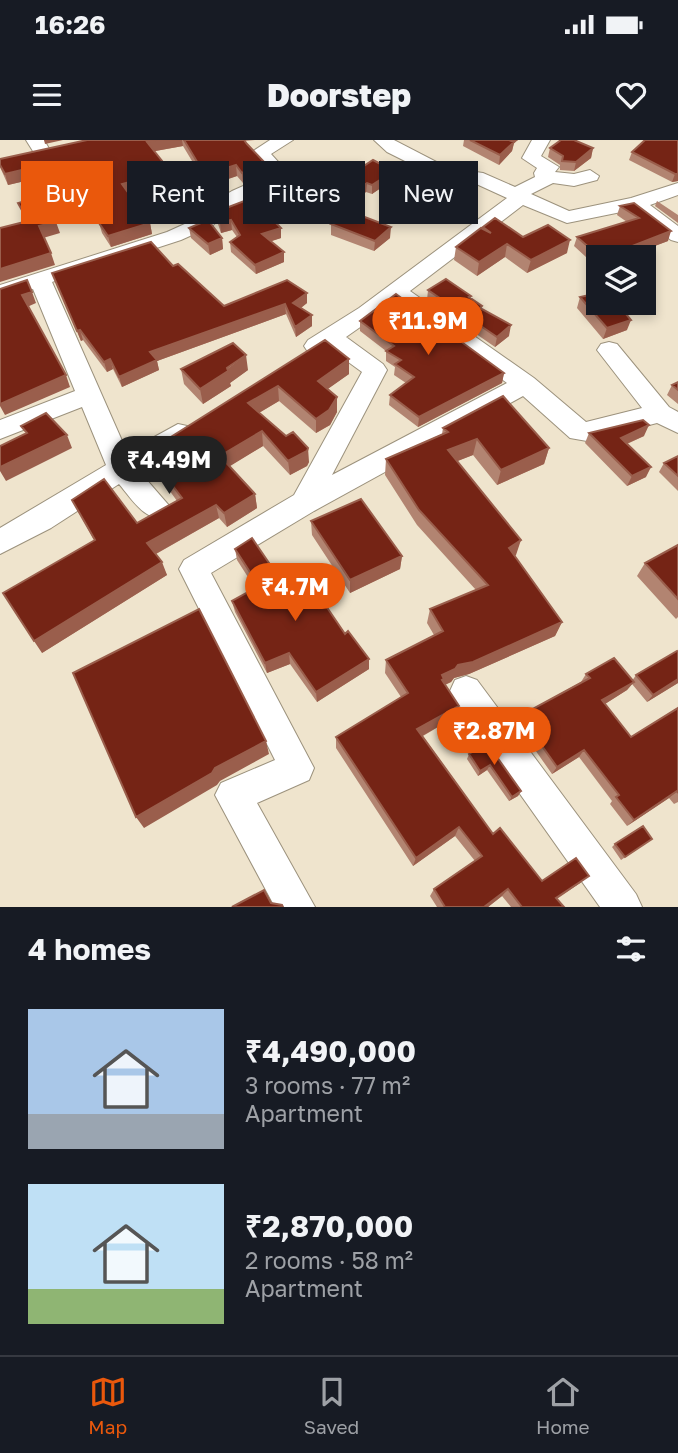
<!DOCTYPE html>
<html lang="en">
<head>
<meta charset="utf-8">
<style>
	body { margin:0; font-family:"Golos Text",sans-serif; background:#242831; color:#f1f3f6; height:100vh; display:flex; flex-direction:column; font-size:26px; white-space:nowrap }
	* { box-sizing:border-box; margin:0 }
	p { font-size:23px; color:#9ea1a6 }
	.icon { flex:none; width:38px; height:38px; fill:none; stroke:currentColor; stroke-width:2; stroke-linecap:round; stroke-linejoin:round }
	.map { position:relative; height:767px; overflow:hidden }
	.drawer { display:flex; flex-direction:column; background:#171b24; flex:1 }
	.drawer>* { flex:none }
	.hud { position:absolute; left:21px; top:21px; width:637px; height:63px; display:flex; gap:14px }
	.tools { position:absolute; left:586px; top:105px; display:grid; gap:14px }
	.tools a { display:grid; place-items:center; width:70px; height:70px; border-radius:0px; background:#171b24; box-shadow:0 4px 10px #0003; font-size:35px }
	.price { position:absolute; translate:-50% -60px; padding:0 16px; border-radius:24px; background:#ea580c; color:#fff; font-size:23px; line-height:46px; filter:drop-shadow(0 2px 4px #0008) }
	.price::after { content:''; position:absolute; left:50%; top:42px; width:21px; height:16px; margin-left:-10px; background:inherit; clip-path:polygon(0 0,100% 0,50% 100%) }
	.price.current { background:#222; color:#fff }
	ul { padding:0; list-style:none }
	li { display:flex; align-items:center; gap:21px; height:175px; padding:0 28px }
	li span { display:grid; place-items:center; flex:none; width:196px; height:140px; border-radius:0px; color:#555 }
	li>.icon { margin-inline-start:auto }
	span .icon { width:84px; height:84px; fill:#fffc; stroke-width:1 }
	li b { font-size:30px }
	h2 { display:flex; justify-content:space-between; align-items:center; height:84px; padding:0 28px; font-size:30px }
	.chip { padding:0 24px; border-radius:0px; background:#171b24; box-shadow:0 4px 10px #0003; font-size:24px; line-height:63px }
	.chip.current { background:#ea580c; color:#fff }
	.status { display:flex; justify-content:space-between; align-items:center; height:49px; padding:0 35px; background:#171b24; direction:ltr }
	.status svg { height:19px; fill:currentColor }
	header { display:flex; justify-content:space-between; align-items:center; height:91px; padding:0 28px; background:#171b24; font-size:32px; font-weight:800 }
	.dock { display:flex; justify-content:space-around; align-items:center; height:98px; border-top:2px solid #363941; background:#171b24; font-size:19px; color:#9ea1a6 }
	.dock a { display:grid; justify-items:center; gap:4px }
	.dock .current { color:#ea580c }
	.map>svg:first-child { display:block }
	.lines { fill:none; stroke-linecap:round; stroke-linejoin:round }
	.minor-casing { stroke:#9c927d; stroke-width:2 }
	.minor { fill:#fff; fill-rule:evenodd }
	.wall { fill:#b28471 }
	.shaded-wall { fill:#9a5e4c }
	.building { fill:#752415; stroke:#9a5e4c; stroke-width:2 }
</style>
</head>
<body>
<div class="status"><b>16:26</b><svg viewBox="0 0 49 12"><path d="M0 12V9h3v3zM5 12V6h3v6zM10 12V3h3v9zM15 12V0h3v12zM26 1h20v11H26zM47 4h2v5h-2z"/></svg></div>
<header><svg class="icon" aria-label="menu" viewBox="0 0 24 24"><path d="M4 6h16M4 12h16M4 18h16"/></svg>Doorstep<svg class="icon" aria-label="heart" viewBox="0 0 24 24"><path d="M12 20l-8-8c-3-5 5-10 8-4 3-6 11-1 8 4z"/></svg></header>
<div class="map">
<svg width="678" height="767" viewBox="0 0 678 767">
	<rect width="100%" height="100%" fill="#efe4cd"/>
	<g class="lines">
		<g class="minor-casing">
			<path id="minor" d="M 26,0 L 44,0 L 51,12 L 42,17 L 36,16 Z
				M 270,0 L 293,0 L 271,14 L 291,36 L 289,40 L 246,59 L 229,69 L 212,86 L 181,100 L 52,142 L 127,312 L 178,284 L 187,286 L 191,293 L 187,300 L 139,331 L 172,369 L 168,377 C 146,384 132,359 119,344 L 51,388 L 0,414 L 0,388 L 106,325 L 82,267 L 0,299 L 0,280 L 75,251 L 33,149 L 0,159 L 0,145 L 167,92 L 198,78 L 215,61 L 232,51 L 270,34 L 250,13 Z
				M 374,0 L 394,0 L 448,28 L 483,33 L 515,47 L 535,37 L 534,33 L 537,28 L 522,18 L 532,0 L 550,0 L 541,16 L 559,27 L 555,32 L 574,34 L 590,30 L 599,36 L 597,40 L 574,46 L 553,43 L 531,54 L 569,71 L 631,58 L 678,43 L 678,55 L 650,65 L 678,86 L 678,102 L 671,100 L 631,70 L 567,83 L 523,65 L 410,151 L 534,238 L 586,282 L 642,268 L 597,210 L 601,204 L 609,202 L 617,204 L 669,267 L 678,272 L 678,293 L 657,283 L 587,301 L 570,298 L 523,256 L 314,371 L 211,433 L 314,628 L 309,640 L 257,663 L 315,767 L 275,767 L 215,655 L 221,643 L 275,620 L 179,429 L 184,420 L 294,355 L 362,232 L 329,208 L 316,214 L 308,212 L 304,206 L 308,200 L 359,168 L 507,58 L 472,42 L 437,37 L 387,12 ZM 396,162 L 507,243 L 332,335 L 387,230 L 383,224 L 346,197 Z
				M 466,536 L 477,540 L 636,754 L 642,767 L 600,767 L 455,562 L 450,551 L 455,540 Z"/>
		</g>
		<use href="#minor" class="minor"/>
	</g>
	<path class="wall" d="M 87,0 L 255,0 L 245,1 L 265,23 L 266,33 L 243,43 L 237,36 L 207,46 L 183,6 L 155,11 L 172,42 L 129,54 L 150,83 L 152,94 L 111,107 L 102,93 L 99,83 L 103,81 L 93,66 L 62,73 L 46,36 L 8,45 L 0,27 L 0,19 Z
		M 464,0 L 518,0 L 514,3 L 512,11 L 499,25 L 463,6 Z
		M 678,0 L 678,41 L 672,42 L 629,20 L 632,12 Z
		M 550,8 L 593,8 L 591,18 L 574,31 L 560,30 L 560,25 L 548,17 Z
		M 373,20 L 394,39 L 372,54 L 366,52 L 338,71 L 321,62 L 321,58 L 304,68 L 271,78 L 281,98 L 271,101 L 284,112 L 284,122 L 256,134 L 231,112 L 230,102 L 237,97 L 232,90 L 221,93 L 218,84 L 216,74 L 255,57 L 254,48 L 327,44 L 327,49 Z
		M 657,61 L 678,75 L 678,83 L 655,66 Z
		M 634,63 L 668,101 L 634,114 L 638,117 L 598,117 L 598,128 L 574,106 L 577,97 L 627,82 L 617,75 L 620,66 Z
		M 331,84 L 390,98 L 374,111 L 331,95 Z
		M 483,87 L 523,97 L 567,113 L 527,133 L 505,117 L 477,136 L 454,120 L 456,107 L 483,89 Z
		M 189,88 L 222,98 L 223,109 L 210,115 L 191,98 Z
		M 173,126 L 224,166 L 307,153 L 307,163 L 301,168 L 312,175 L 312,186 L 296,197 L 286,174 L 157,221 L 159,230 L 122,247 L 113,229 L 107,232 L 83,200 L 81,201 L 52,133 Z
		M 428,150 L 471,156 L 471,158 L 482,166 L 482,169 L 509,196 L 495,207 L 427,160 Z
		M 580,157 L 627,190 L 603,199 L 577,168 Z
		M 360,181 L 504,233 L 502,243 L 418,287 L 389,265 L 390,255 L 406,243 L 394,235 L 395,227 L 386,221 L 386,211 L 360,191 Z
		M 325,200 L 349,219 L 349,234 L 327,249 L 337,257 L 337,272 L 330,285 L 316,293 L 279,261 L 259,273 L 309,322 L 307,326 L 290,335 L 263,306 L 229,326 L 255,354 L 257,368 L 227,387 L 219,378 L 156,414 L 167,435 L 42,513 L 94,400 L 72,360 L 137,383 L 177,361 L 152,326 L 147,312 Z
		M 181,229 L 248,230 L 230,243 L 231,246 L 203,264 L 184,244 Z
		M 678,242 L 678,264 L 667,255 L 672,245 Z
		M 443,288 L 549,308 L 544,324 L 497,345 L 473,315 L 457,321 L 516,415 L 515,416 L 562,482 L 555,496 L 469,534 L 454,538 L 451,542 L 445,545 L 459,566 L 455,577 L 423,596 L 493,694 L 542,741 L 580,743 L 557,759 L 564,767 L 511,767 L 502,756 L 488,767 L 437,767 L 430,756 L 434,749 L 475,721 L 455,696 L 413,726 L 336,608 L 336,597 L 401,557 L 385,533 L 386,520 L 434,495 L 427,483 L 430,469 L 476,450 L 417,385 L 385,335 L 386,319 L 442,294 Z
		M 589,293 L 644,296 L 627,304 L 646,337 L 627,346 L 585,303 Z
		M 678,316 L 678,351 L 659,332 L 664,323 Z
		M 311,381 L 402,416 L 400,429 L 350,453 L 312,395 Z
		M 678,405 L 678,477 L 676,479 L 637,436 L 645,423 Z
		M 235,409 L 282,442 L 345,494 L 369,519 L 369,529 L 317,562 L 290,524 L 267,533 L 235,472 L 232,461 L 255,448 L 237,420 Z
		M 586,534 L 632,541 L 636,535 L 678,543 L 647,562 L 632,544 L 627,550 L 605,564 L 631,597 L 678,568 L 678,662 L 674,664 L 669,658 L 627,686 L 610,664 L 612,661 L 579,617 L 552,634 L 533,607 L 535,602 L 521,581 L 525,573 L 581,542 Z
		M 487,603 L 521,651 L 518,656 L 509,661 L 487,630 L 478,636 L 467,619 L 469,614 Z
		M 652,699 L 621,720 L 612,707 L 615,704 Z"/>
	<path class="shaded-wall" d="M 44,0 L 63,0 L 45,4 Z
		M 156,0 L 182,0 L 183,6 L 150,12 L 147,2 Z
		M 507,0 L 518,0 L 514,3 L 512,11 L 499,25 L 500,15 Z
		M 593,8 L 591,18 L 574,31 L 576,22 Z
		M 265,23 L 266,33 L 243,43 L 242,33 Z
		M 43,25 L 46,36 L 8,45 L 5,34 Z
		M 236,25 L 237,36 L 207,46 L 205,35 Z
		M 170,31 L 172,42 L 125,55 L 122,44 Z
		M 394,31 L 394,39 L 372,54 L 372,45 Z
		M 675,34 L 678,34 L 678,41 L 672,42 Z
		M 367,43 L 366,52 L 338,71 L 338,62 Z
		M 327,44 L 327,54 L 321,54 L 321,58 L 304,68 L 264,80 L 263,70 Z
		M 90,55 L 93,66 L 62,73 L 59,63 Z
		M 231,80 L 232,90 L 221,93 L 220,83 Z
		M 56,82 L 60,93 L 43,98 L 39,86 Z
		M 150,83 L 152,94 L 111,107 L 108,96 Z
		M 391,87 L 390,98 L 374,111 L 375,101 Z
		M 281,88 L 281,98 L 263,104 L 262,94 Z
		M 671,91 L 668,101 L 625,117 L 627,108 Z
		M 222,98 L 223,109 L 210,115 L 208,104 Z
		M 570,100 L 567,113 L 527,133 L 531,120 Z
		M 507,104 L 505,117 L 477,136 L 479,122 Z
		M 284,112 L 284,122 L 256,134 L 255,125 Z
		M 51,113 L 55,125 L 0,142 L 0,129 Z
		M 654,130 L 651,140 L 644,142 L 644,134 Z
		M 32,152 L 36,163 L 27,167 L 22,155 Z
		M 307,153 L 307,163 L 293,174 L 293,163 Z
		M 285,164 L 286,174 L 157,221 L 159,230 L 122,247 L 119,237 L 150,212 Z
		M 312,175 L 312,186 L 296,197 L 295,187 Z
		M 631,180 L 627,190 L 603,199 L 607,188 Z
		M 511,185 L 509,196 L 495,207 L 497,197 Z
		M 80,190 L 83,200 L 81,201 L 77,191 Z
		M 246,215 L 248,230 L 230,243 L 231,246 L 203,264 L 200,249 Z
		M 110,219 L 113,229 L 107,232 L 104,222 Z
		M 349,219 L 349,234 L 318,256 L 318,241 Z
		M 504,233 L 502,243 L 418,287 L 419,277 Z
		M 66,235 L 70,247 L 5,275 L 0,266 L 0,264 Z
		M 278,246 L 279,261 L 250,278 L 248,263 Z
		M 337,257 L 337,272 L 330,285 L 316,293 L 316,279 Z
		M 649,285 L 644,296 L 617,308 L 621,298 Z
		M 262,291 L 263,306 L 222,331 L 220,316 Z
		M 67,295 L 72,308 L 6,341 L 0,331 L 0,327 Z
		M 477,299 L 473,315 L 445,326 L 448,310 Z
		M 308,308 L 309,322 L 307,326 L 290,335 L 288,321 Z
		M 549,308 L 544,324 L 497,345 L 501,330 Z
		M 651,327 L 646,337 L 627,346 L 632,336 Z
		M 255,354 L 257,368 L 227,387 L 224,373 Z
		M 216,365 L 219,378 L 152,416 L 147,403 Z
		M 521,400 L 516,415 L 504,422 L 509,408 Z
		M 402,416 L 400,429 L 350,453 L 350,440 Z
		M 162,422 L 167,435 L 42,513 L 34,501 Z
		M 562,482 L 555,496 L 469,534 L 454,538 L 451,542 L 442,546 L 442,535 L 458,525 Z
		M 289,513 L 290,524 L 267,533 L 265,523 Z
		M 369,519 L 369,529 L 317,562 L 316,552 Z
		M 678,539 L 678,543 L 647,562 L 653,555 Z
		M 634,542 L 627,550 L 597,569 L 602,560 Z
		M 459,566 L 455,577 L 415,600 L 417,589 Z
		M 266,601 L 269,614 L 220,641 L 217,645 L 144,688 L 136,677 L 215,628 Z
		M 584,610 L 579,617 L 552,634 L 557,627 Z
		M 490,625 L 487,630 L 478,636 L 480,631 Z
		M 521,651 L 518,656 L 509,661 L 512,657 Z
		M 677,651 L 669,658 L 627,686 L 634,680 Z
		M 459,687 L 455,696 L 413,726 L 416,718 Z
		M 589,736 L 580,743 L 548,764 L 556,758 Z
		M 508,749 L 502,756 L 488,767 L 484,767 Z"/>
	<path class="building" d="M 87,0 L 156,0 L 147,2 L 170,31 L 122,44 L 150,83 L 108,96 L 99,83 L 107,80 L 90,55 L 59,63 L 43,25 L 5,34 L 0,25 L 0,19 Z
		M 184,0 L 244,0 L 247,4 L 265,23 L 242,33 L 236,25 L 205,35 Z
		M 470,0 L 509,0 L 514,2 L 500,15 Z
		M 561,0 L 574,0 L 593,8 L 576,22 L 562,21 L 563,16 L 550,8 Z
		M 645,0 L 678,0 L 678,34 L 675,34 L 632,12 Z
		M 373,20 L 394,31 L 372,45 L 367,43 L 338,62 L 321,54 Z
		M 296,28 L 327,44 L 304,58 L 263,70 L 281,88 L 262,94 L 284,112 L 255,125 L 230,102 L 240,95 L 231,80 L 220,83 L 216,74 L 221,70 L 260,55 L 254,48 Z
		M 43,56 L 56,82 L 39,86 L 51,113 L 0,129 L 0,88 L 28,81 L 18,63 Z
		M 634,63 L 671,91 L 627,108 L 638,117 L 600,117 L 577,97 L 639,78 L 620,66 Z
		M 349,71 L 391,87 L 375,101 L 331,84 Z
		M 495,78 L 523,97 L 548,85 L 570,100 L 531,120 L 507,104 L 479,122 L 456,107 L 481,88 L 491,93 L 483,87 Z
		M 208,80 L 222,98 L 208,104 L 189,88 Z
		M 151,102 L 173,126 L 178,124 L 224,166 L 287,140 L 307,153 L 293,163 L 312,175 L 295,187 L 285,164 L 150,212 L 157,220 L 119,237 L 110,219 L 104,222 L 80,190 L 77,191 L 52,133 Z
		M 644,122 L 654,130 L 644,134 Z
		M 446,139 L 471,156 L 469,157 L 482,166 L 480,168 L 511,185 L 497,197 L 428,150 Z
		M 27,140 L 32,152 L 22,155 L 66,235 L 0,264 L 0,149 Z
		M 598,153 L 598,163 L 617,163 L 631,180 L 607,188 L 580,157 Z
		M 396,154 L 504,233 L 419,277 L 390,255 L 414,237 L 395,224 L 401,220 L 386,211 L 394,206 L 360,181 Z
		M 325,200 L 349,219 L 318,241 L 337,257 L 329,270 L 316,279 L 278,246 L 248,263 L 286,296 L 293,292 L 308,308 L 307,311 L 288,321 L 262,291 L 220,316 L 255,354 L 224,373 L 216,365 L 147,403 L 162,422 L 34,501 L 3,453 L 95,400 L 72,360 L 104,339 L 137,383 L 182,358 L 147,312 Z
		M 233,203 L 246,215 L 227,228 L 228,231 L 200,249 L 181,229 Z
		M 678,242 L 678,250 L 672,245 Z
		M 503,256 L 549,308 L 501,330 L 477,299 L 448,310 L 521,400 L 509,408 L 562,482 L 473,522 L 458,525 L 455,529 L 442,535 L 444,539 L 442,540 L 459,566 L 417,589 L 493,694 L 500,688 L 542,741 L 576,718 L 589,736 L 556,758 L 564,767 L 522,767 L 508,749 L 484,767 L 445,767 L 434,749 L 482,716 L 459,687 L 416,718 L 336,597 L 408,553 L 386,520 L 443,491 L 430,469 L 488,445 L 419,370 L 386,319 L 448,292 L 443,288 Z
		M 46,273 L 67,295 L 0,327 L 0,306 L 27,293 L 21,286 Z
		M 643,280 L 649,285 L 621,298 L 651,327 L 632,336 L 589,293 Z
		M 678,316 L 678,336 L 664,323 Z
		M 361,359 L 402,416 L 350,440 L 311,381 Z
		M 252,398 L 282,442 L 303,432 L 345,494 L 348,491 L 369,519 L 316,552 L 289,513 L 265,523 L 232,461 L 259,446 L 235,409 Z
		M 678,405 L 678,459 L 645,423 Z
		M 199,469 L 266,601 L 215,628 L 212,633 L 136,677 L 73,533 Z
		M 677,511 L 678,512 L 678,539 L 653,555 L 636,535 Z
		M 614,518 L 634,542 L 602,560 L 631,597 L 678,568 L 678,653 L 677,651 L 634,680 L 616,657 L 619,655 L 584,610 L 557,627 L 537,599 L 541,597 L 525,573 L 590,538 L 586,534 Z
		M 487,603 L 521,651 L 512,657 L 490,625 L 480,631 L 469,614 Z
		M 643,686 L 652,699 L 625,717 L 615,704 Z
		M 264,750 L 271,763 L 282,765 L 283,767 L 232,767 Z"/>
</svg>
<div class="tools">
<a><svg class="icon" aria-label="layers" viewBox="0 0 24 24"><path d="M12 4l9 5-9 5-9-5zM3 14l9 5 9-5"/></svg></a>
</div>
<b class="price" style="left:428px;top:217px">₹11.9M</b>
<b class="price current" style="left:169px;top:356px">₹4.49M</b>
<b class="price" style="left:295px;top:483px">₹4.7M</b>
<b class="price" style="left:494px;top:627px">₹2.87M</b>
<div class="hud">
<a class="chip current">Buy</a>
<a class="chip">Rent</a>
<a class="chip">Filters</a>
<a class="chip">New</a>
</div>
</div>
<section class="drawer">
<h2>4 homes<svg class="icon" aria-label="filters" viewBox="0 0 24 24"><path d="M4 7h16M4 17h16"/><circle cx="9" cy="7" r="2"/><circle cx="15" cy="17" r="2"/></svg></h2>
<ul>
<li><span style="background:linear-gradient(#a9c7e8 75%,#9aa5b1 0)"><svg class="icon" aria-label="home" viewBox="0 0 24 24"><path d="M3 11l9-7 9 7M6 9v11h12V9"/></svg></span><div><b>₹4,490,000</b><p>3 rooms · 77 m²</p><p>Apartment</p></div></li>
<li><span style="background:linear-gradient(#bfe0f5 75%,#8fb573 0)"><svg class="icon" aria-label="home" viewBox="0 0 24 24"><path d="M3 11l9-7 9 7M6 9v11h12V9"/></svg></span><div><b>₹2,870,000</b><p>2 rooms · 58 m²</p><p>Apartment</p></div></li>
</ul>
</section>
<nav class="dock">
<a class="current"><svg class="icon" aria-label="map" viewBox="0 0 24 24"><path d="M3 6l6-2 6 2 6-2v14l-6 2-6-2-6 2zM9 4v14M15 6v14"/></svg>Map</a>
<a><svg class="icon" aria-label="saved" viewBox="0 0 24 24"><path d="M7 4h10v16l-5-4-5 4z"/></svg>Saved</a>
<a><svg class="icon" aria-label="home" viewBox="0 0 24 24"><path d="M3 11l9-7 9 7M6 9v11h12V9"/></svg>Home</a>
</nav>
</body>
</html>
